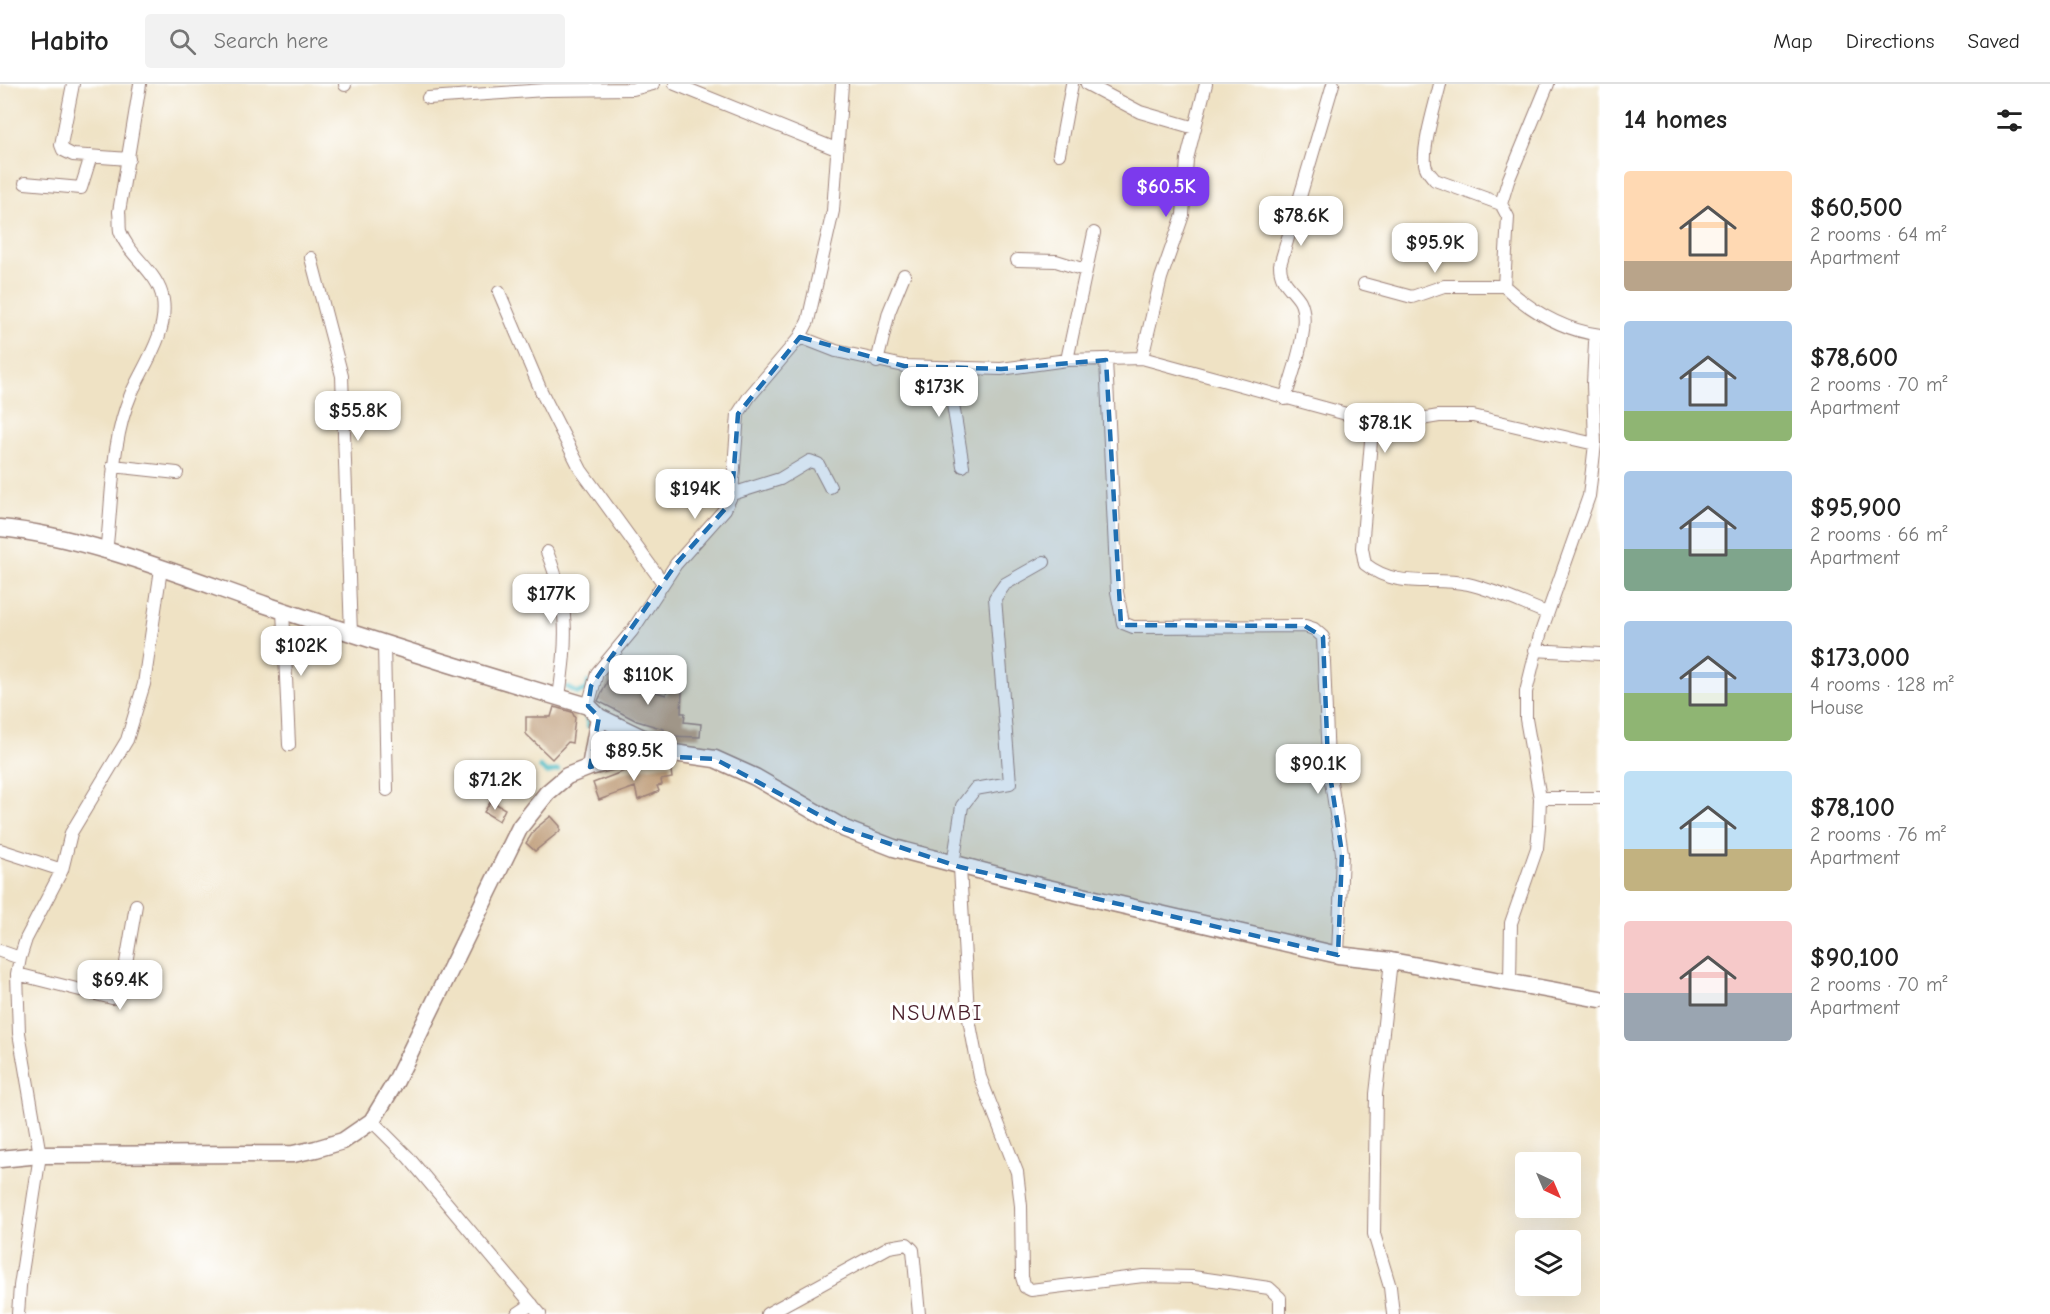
<!DOCTYPE html>
<html lang="en">
<head>
<meta charset="utf-8">
<style>
	body { margin:0; font-family:"Comic Neue",sans-serif; background:#f2f2f2; color:#222; height:100vh; display:flex; flex-direction:column; font-size:22px; white-space:nowrap }
	* { box-sizing:border-box; margin:0 }
	p { font-size:20px; color:#767676 }
	.icon { flex:none; width:33px; height:33px; fill:none; stroke:currentColor; stroke-width:2; stroke-linecap:round; stroke-linejoin:round }
	.map { position:relative; flex:1; overflow:hidden }
	.sheet { display:flex; flex-direction:column; background:#fff; width:450px }
	.sheet>* { flex:none }
	.needle { width:39px; rotate:136deg }
	.buttons { position:absolute; left:1515px; top:1068px; display:grid; gap:12px }
	.buttons a { display:grid; place-items:center; width:66px; height:66px; border-radius:6px; background:#fff; box-shadow:0 6px 24px #0002; font-size:30px }
	.price { position:absolute; translate:-50% -51px; padding:0 14px; border-radius:12px; background:#fff; color:#222; font-size:20px; line-height:39px; filter:drop-shadow(0 2px 3px #0008) }
	.price::after { content:''; position:absolute; left:50%; top:36px; width:18px; height:14px; margin-left:-9px; background:inherit; clip-path:polygon(0 0,100% 0,50% 100%) }
	.price.current { background:#7c3aed; color:#fff }
	ul { padding:0; list-style:none }
	li { display:flex; align-items:center; gap:18px; height:150px; padding:0 24px }
	li span { display:grid; place-items:center; flex:none; width:168px; height:120px; border-radius:6px; color:#555 }
	li>.icon { margin-inline-start:auto }
	span .icon { width:72px; height:72px; fill:#fffc; stroke-width:1 }
	li b { font-size:26px }
	h2 { display:flex; justify-content:space-between; align-items:center; height:72px; padding:0 24px; font-size:26px }
	header { display:flex; align-items:center; gap:36px; box-sizing:border-box; height:84px; padding:0 30px; background:#fff; border-bottom:2px solid #e0e0e0 }
	header strong { font-size:28px }
	nav { display:flex; gap:33px; margin-inline-start:auto; font-size:21px }
	.search { width:420px; height:54px; background:#f2f2f2; display:flex; align-items:center; gap:15px; box-sizing:border-box; padding:0 21px; border-radius:6px; color:#767676; font-size:22px }
	main { display:flex; flex:1; min-height:0 }
	.map>svg:first-child { display:block }
	.sand { fill:url(#sand-dots); stroke:#9c7c64; stroke-width:1.5 }
	.lines { fill:none; stroke-linecap:round; stroke-linejoin:round }
	.stream { stroke:#4cbbc4; stroke-width:4.5 }
	.building { fill:#c1a07e }
	.minor-casing { stroke:#9c8078; stroke-width:14 }
	.tertiary-casing { stroke:#9c8078; stroke-width:19 }
	.minor { stroke:#fff; stroke-width:12 }
	.tertiary { stroke:#fff; stroke-width:16 }
	.marked { fill:#1f6fb2; fill-opacity:0.2; stroke:#1f6fb2; stroke-width:4.5; stroke-dasharray:12 8; stroke-linejoin:round }
	.labels { text-anchor:middle; dominant-baseline:central; stroke-width:6; stroke-linejoin:round; paint-order:stroke }
	.quarter-label { font-size:22px; letter-spacing:1.5px; fill:#4a1f2b; stroke:#fff }
</style>
</head>
<body>
<header>
<strong>Habito</strong>
<div class="search"><svg class="icon" aria-label="search" viewBox="0 0 24 24"><circle cx="10" cy="10" r="6"/><path d="M15 15l6 6"/></svg>Search here</div>
<nav><a>Map</a><a>Directions</a><a>Saved</a></nav>
</header>
<main>
<div class="map">
<svg width="1600" height="1230" viewBox="0 0 1600 1230">
	<defs>
		<pattern id="sand-dots" width="8" height="8" patternUnits="userSpaceOnUse" patternTransform="scale(1.5)"><rect width="8" height="8" fill="#eeda9e"/><path d="M2 2h.1M6 6h.1" fill="none" stroke="#cebb88" stroke-width="1.8" stroke-linecap="round"/></pattern>
	</defs>
	<rect width="100%" height="100%" fill="#fff"/>
	<filter id="ink" filterUnits="userSpaceOnUse"><feTurbulence type="fractalNoise" baseFrequency=".0167" numOctaves="2"/><feDisplacementMap in="SourceGraphic" scale="12" xChannelSelector="R" yChannelSelector="G"/><feConvolveMatrix kernelMatrix="1 2 1 2 8 2 1 2 1" color-interpolation-filters="sRGB"/></filter>
	<filter id="wash" filterUnits="userSpaceOnUse"><feTurbulence type="fractalNoise" baseFrequency=".008" numOctaves="4" result="noise"/><feDisplacementMap in="SourceGraphic" scale="24" xChannelSelector="R" yChannelSelector="G"/><feGaussianBlur stdDeviation="1.35" result="paint"/><feColorMatrix in="noise" values="0 0 0 0 0 0 0 0 0 0 0 0 0 0 0 0 0 1.4 0 .05"/><feComposite in="paint" operator="in"/></filter>
	<g filter="url(#wash)">
		<rect width="100%" height="100%" fill="#efe2c4"/>
		<path class="sand" d="M 602,642 L 631,656 L 637,663 L 619,669 L 598,664 Z"/>
		<g class="lines">
			<path class="stream" d="M 567,603 L 578,609 L 587,605 L 588,598
				M 568,624 L 586,631 L 588,642
				M 540,683 L 547,689 L 558,686"/>
		</g>
		<g id="blocks">
			<path class="building" d="M 615,581 L 625,587 L 622,590 L 636,602 L 666,611 L 667,605 L 682,606 L 681,629 L 685,629 L 684,638 L 701,640 L 700,653 L 664,652 L 664,645 L 637,637 L 598,617 Z
				M 554,623 L 572,628 L 575,634 L 572,659 L 568,658 L 552,675 L 526,650 L 526,633 L 551,633 Z
				M 670,680 L 672,694 L 661,696 L 662,701 L 657,702 L 659,707 L 653,710 L 638,716 L 635,703 L 599,716 L 593,699 L 627,686 Z
				M 491,717 L 505,725 L 499,737 L 484,728 Z
				M 551,732 L 560,742 L 560,747 L 535,767 L 526,759 L 535,745 Z"/>
		</g>
	</g>
	<g filter="url(#ink)">
		<use href="#blocks" fill-opacity="0" stroke="#9c8078" stroke-width="1.5"/>
		<g class="lines">
			<g class="minor-casing">
				<path id="minor" d="M 73,0 L 61,61 L 63,66 L 73,71 L 129,75
					M 345,0 L 345,1
					M 675,0 L 836,65
					M 1087,0 L 1140,28 L 1195,44
					M 1440,0 C 1435,22 1423,59 1425,80 C 1426,87 1431,91 1435,96 L 1501,120
					M 1548,0 L 1508,97 L 1501,120 L 1508,133 L 1504,202 C 1531,227 1563,246 1600,251
					M 428,14 L 545,6 L 633,5 L 653,0
					M 1059,70 L 1072,0
					M 25,99 L 81,104 L 91,72
					M 311,174 L 342,292 L 351,550
					M 1017,176 L 1056,177 L 1085,186
					M 1364,200 L 1412,213 L 1444,202 L 1504,202
					M 499,208 L 542,309 L 581,386 L 663,499
					M 800,253 L 836,267 L 904,282 L 1001,285 L 1067,276 L 1142,274 L 1350,331 L 1368,344 L 1371,357 L 1362,464 L 1365,480 C 1398,506 1432,492 1468,500 C 1495,506 1521,519 1547,529
					M 1142,274 L 1161,194 L 1183,131 L 1187,75 L 1206,0
					M 1067,276 L 1094,149
					M 1106,276 L 1117,508 L 1123,539 L 1133,543 L 1305,542 L 1314,545 L 1323,553 L 1328,678 L 1342,769 L 1338,871
					M 877,278 L 889,228 L 904,191
					M 951,285 L 950,302 L 963,382
					M 1285,315 C 1292,290 1312,240 1300,217 C 1292,204 1280,199 1280,181 L 1333,0
					M 1363,340 L 1415,336 L 1439,332 L 1473,332 L 1595,360
					M 113,382 L 177,389
					M 732,410 L 780,395 L 810,377 L 818,380 L 830,403
					M 106,468 C 113,416 110,359 131,310 C 144,281 168,249 163,216 C 159,188 128,172 120,147 C 119,141 120,134 119,128 L 140,0
					M 547,468 C 570,525 567,554 559,613
					M 283,526 L 289,661
					M 384,560 L 387,706
					M 1535,566 L 1600,570
					M 588,622 L 597,589 L 632,547 L 676,480 L 725,425 L 732,410 L 738,330 L 749,313 L 800,253 L 808,237 L 833,127 L 842,0
					M 1540,714 L 1600,714
					M 0,766 L 62,786
					M 953,781 L 962,722 L 975,705 L 1010,699 L 995,514 L 1005,500 L 1044,478
					M 960,783 L 968,930 L 980,993 L 1017,1088 L 1021,1122 L 1022,1193 L 1025,1203 L 1031,1206 L 1143,1192 L 1193,1193 L 1269,1204 L 1280,1214 L 1280,1230
					M 0,867 L 20,874
					M 1391,877 L 1376,1010 L 1374,1150 L 1390,1203 L 1393,1230
					M 17,890 L 112,914 L 122,902 L 136,821
					M 1510,897 L 1511,839 L 1537,764 L 1539,742 L 1540,714 L 1526,635 L 1526,608 L 1540,551 L 1589,412 L 1595,360 L 1593,300 L 1595,258 L 1600,251
					M 372,1037 L 408,1073 L 540,1230
					M 18,1230 L 20,1202 L 40,1071 L 19,949 L 17,890 L 20,874 L 26,855 L 62,786 L 71,749 L 127,656 L 144,600 L 161,485
					M 517,1230 L 532,1220
					M 767,1230 L 889,1163 L 907,1160 L 913,1166 L 919,1230"/>
			</g>
			<g class="tertiary-casing">
				<path id="tertiary" d="M 0,444 C 85,452 185,493 266,521 C 373,557 480,590 588,622 L 599,633 L 670,667
					M 590,683 L 599,633
					M 0,1075 L 40,1071 L 293,1070 L 316,1065 L 343,1057 L 372,1037 L 396,997 L 520,743 L 547,709 L 567,692 L 590,683 L 637,671 L 674,669 L 715,675 L 755,693 L 845,745 L 894,764 L 1039,802 L 1338,871 L 1391,877 L 1600,915"/>
			</g>
			<use href="#minor" class="minor"/>
			<use href="#tertiary" class="tertiary"/>
		</g>
	</g>
	<path class="marked" d="M 800,253 L 904,282 L 1001,285 L 1106,276 L 1121,541 L 1305,542 L 1323,553 L 1328,678 L 1342,769 L 1338,871 L 960,783 L 845,745 L 715,675 L 637,671 L 590,683 L 599,633 L 588,622 L 591,602 L 676,480 L 725,425 L 732,410 L 738,330 Z"/>
	<g class="labels">
		<g class="quarter-label">
			<text x="937" y="929">NSUMBI</text>
		</g>
	</g>
</svg>
<div class="buttons">
<a><svg class="needle" viewBox="-14 -14 28 28"><path d="M0-13l5 13h-10z" fill="#e53935"/><path d="M0 13l5-13h-10z" fill="#767676"/></svg></a>
<a><svg class="icon" aria-label="layers" viewBox="0 0 24 24"><path d="M12 4l9 5-9 5-9-5zM3 14l9 5 9-5"/></svg></a>
</div>
<b class="price current" style="left:1166px;top:134px">$60.5K</b>
<b class="price" style="left:1301px;top:163px">$78.6K</b>
<b class="price" style="left:1435px;top:190px">$95.9K</b>
<b class="price" style="left:939px;top:334px">$173K</b>
<b class="price" style="left:358px;top:358px">$55.8K</b>
<b class="price" style="left:1385px;top:370px">$78.1K</b>
<b class="price" style="left:695px;top:436px">$194K</b>
<b class="price" style="left:551px;top:541px">$177K</b>
<b class="price" style="left:301px;top:593px">$102K</b>
<b class="price" style="left:648px;top:622px">$110K</b>
<b class="price" style="left:634px;top:698px">$89.5K</b>
<b class="price" style="left:1318px;top:711px">$90.1K</b>
<b class="price" style="left:495px;top:727px">$71.2K</b>
<b class="price" style="left:120px;top:927px">$69.4K</b>
</div>
<section class="sheet">
<h2>14 homes<svg class="icon" aria-label="filters" viewBox="0 0 24 24"><path d="M4 7h16M4 17h16"/><circle cx="9" cy="7" r="2"/><circle cx="15" cy="17" r="2"/></svg></h2>
<ul>
<li><span style="background:linear-gradient(#ffd9b3 75%,#b9a48a 0)"><svg class="icon" aria-label="home" viewBox="0 0 24 24"><path d="M3 11l9-7 9 7M6 9v11h12V9"/></svg></span><div><b>$60,500</b><p>2 rooms · 64 m²</p><p>Apartment</p></div></li>
<li><span style="background:linear-gradient(#a9c7e8 75%,#8fb573 0)"><svg class="icon" aria-label="home" viewBox="0 0 24 24"><path d="M3 11l9-7 9 7M6 9v11h12V9"/></svg></span><div><b>$78,600</b><p>2 rooms · 70 m²</p><p>Apartment</p></div></li>
<li><span style="background:linear-gradient(#a9c7e8 65%,#7fa58c 0)"><svg class="icon" aria-label="home" viewBox="0 0 24 24"><path d="M3 11l9-7 9 7M6 9v11h12V9"/></svg></span><div><b>$95,900</b><p>2 rooms · 66 m²</p><p>Apartment</p></div></li>
<li><span style="background:linear-gradient(#a9c7e8 60%,#8fb573 0)"><svg class="icon" aria-label="home" viewBox="0 0 24 24"><path d="M3 11l9-7 9 7M6 9v11h12V9"/></svg></span><div><b>$173,000</b><p>4 rooms · 128 m²</p><p>House</p></div></li>
<li><span style="background:linear-gradient(#bfe0f5 65%,#c2b280 0)"><svg class="icon" aria-label="home" viewBox="0 0 24 24"><path d="M3 11l9-7 9 7M6 9v11h12V9"/></svg></span><div><b>$78,100</b><p>2 rooms · 76 m²</p><p>Apartment</p></div></li>
<li><span style="background:linear-gradient(#f6c9c9 60%,#9aa5b1 0)"><svg class="icon" aria-label="home" viewBox="0 0 24 24"><path d="M3 11l9-7 9 7M6 9v11h12V9"/></svg></span><div><b>$90,100</b><p>2 rooms · 70 m²</p><p>Apartment</p></div></li>
</ul>
</section>
</main>
</body>
</html>
